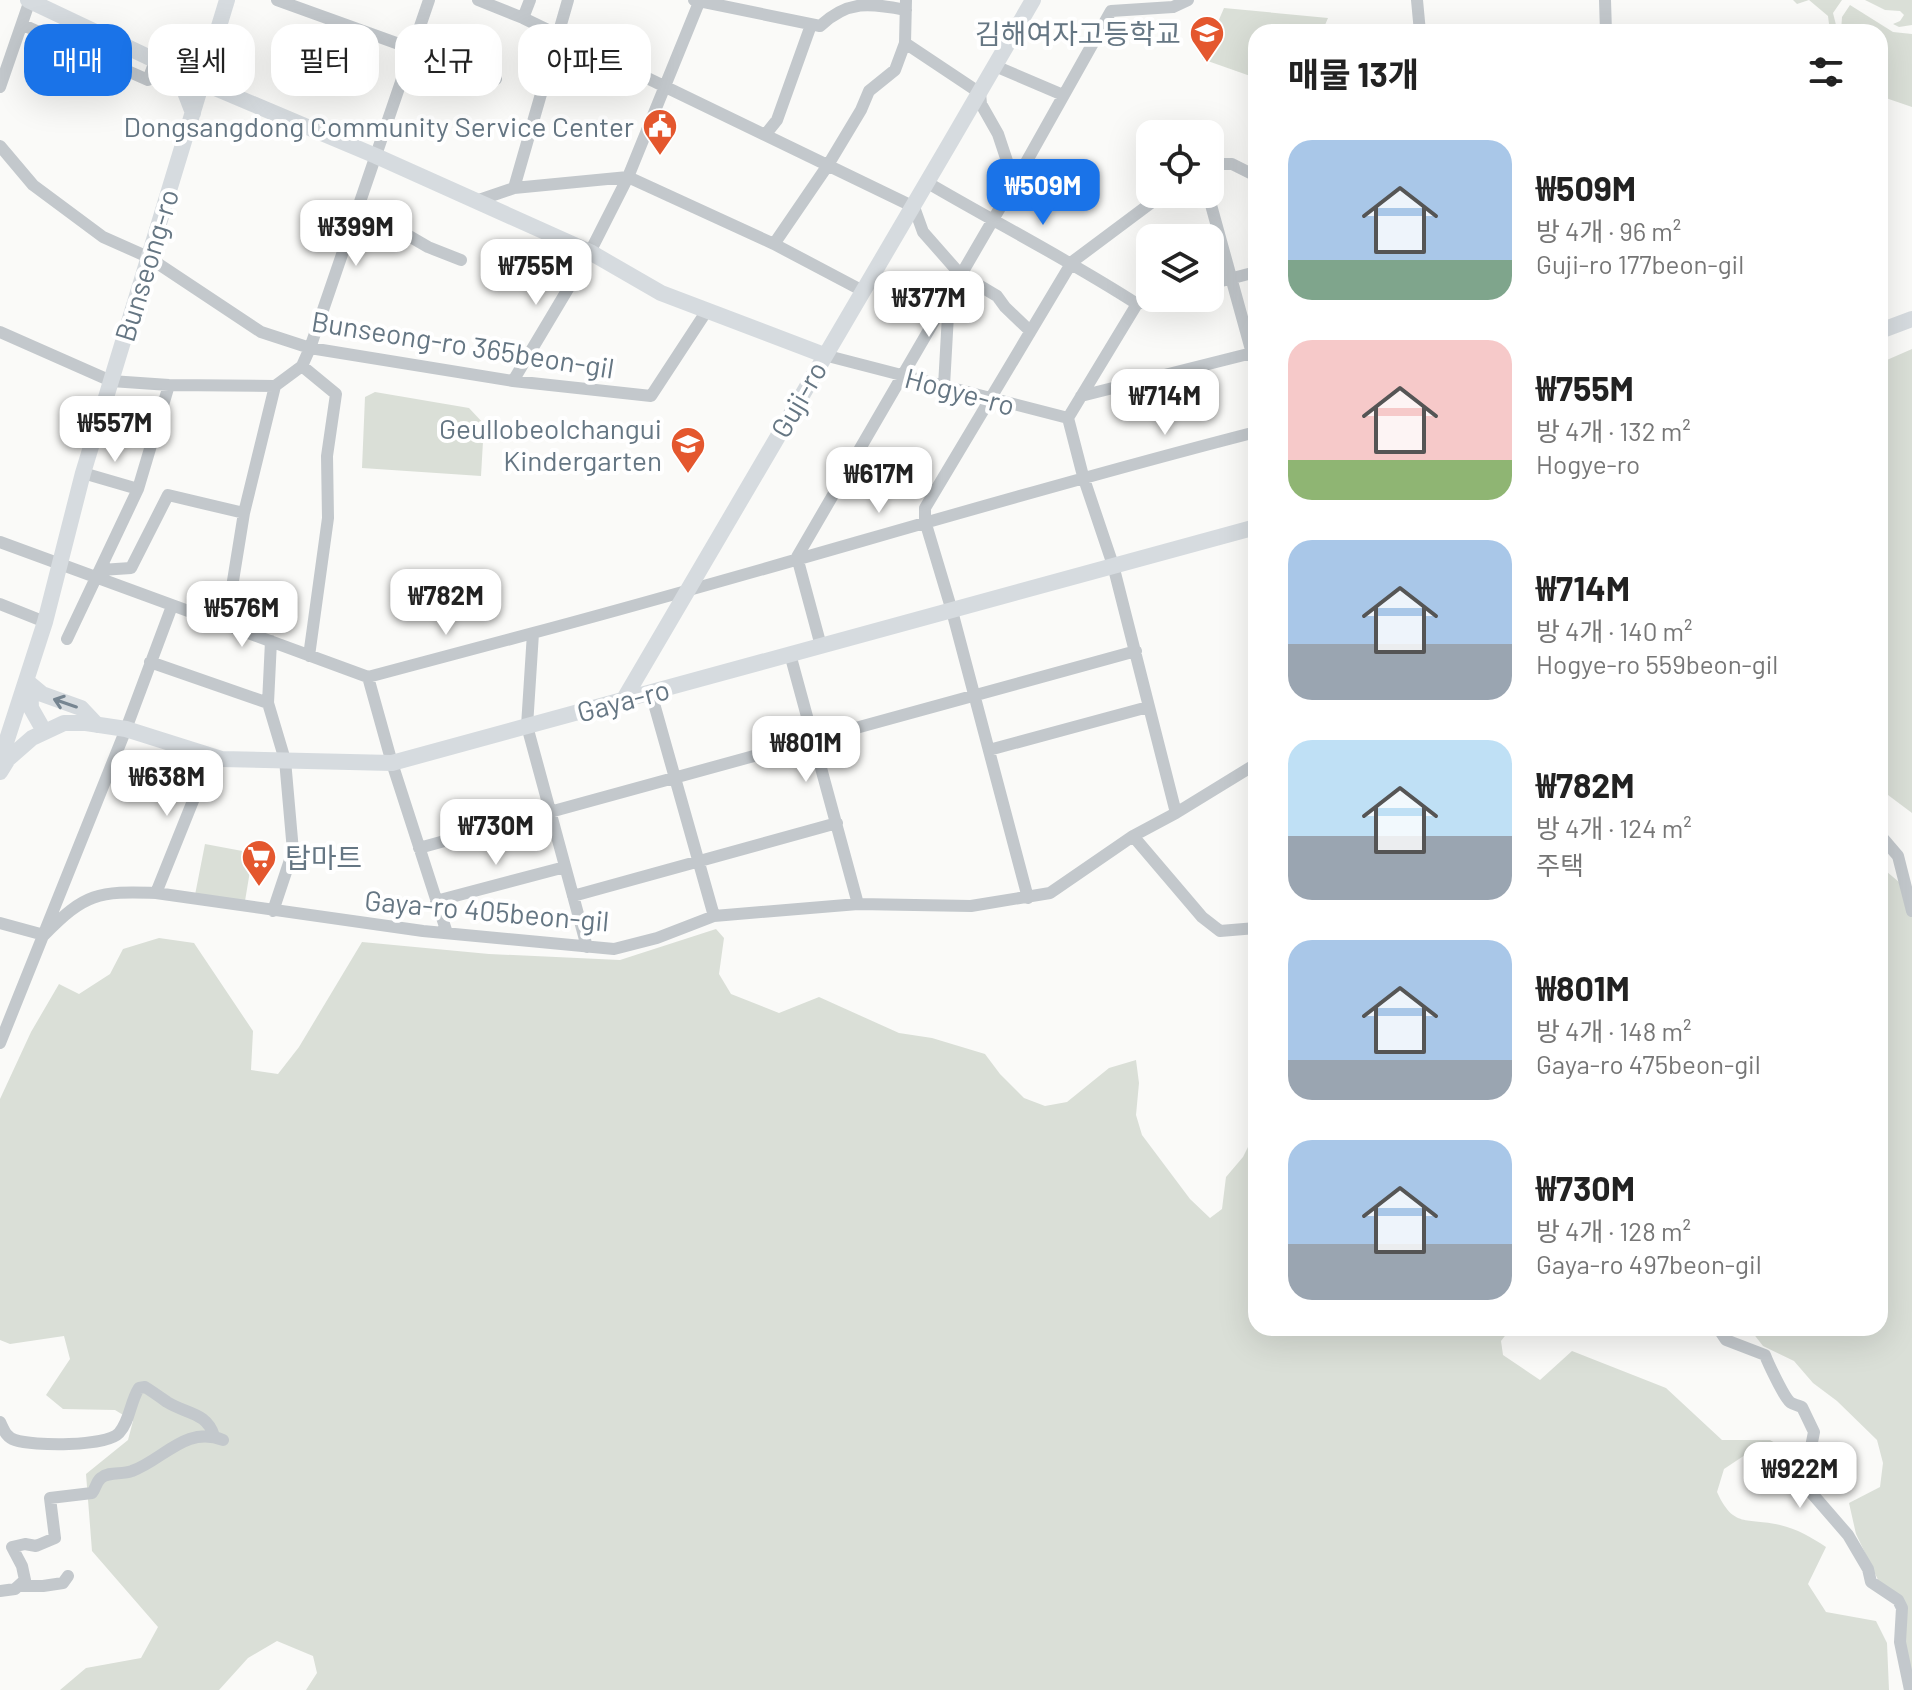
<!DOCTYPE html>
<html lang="ko">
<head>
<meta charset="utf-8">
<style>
	body { margin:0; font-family:Barlow,"Noto Sans KR",sans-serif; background:#f6f6f6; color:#222; height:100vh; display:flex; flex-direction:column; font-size:30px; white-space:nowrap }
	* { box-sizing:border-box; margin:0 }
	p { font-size:26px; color:#767676 }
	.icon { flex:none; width:44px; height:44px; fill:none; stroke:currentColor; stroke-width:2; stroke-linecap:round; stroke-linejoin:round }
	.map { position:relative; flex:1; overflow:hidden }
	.panel { position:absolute; left:1248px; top:24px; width:640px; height:1312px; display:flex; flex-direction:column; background:#fff; border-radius:24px; box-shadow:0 8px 32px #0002 }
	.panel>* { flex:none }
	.banner { position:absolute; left:24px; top:24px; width:760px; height:72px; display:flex; gap:16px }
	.fabs { position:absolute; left:1136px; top:120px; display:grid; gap:16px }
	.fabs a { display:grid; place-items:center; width:88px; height:88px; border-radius:16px; background:#fff; box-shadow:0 8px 32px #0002; font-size:40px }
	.price { position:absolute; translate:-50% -68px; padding:0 18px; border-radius:16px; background:#fff; color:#222; font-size:26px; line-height:52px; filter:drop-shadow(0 2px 4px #0008) }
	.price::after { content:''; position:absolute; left:50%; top:48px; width:24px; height:18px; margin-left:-12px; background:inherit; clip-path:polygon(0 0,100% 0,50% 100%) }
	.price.on { background:#1a73e8; color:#fff }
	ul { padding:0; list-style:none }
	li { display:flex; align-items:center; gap:24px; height:200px; padding:0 40px }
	li span { display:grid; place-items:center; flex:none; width:224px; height:160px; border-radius:24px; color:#555 }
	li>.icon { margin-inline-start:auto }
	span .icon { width:96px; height:96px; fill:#fffc; stroke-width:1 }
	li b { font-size:34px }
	h2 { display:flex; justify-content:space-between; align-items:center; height:96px; padding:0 40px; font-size:34px }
	.pill { padding:0 28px; border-radius:24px; background:#fff; box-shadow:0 8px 32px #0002; font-size:28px; line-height:72px }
	.pill.on { background:#1a73e8; color:#fff }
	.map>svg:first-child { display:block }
	.green { fill:#dadfd7 }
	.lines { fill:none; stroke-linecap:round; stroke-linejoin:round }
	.minor { stroke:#c3c8cc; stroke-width:12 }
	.major { stroke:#d6dbdf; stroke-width:16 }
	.oneway { stroke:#768591 }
	.labels { text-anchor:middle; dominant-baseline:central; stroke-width:8; stroke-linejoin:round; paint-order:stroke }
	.poi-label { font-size:28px; fill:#657683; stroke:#fff; text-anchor:end }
	.street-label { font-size:28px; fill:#657683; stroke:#fff }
</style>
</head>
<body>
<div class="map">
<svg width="1912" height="1690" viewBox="0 0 1912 1690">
	<rect width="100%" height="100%" fill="#fafaf8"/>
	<path class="green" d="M 1793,0 L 1842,0 L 1833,13 L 1837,29 L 1833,29 L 1829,24 L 1828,16 L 1809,0 L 1797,4 Z
		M 1865,0 L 1912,0 L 1912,25 L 1899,27 L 1893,24 L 1900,21 L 1904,15 L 1900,11 L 1885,10 Z
		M 1850,5 L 1893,32 L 1912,34 L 1912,107 L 1880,96 L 1880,32 L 1841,32 L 1842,17 Z
		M 1224,8 L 1328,18 L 1322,32 L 1256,32 L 1256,78 L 1202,59 Z
		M 1912,349 L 1912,813 L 1880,789 L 1880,363 Z
		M 375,392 L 469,408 L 484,424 L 481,476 L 362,468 L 365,397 Z
		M 205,844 L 253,853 L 244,907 L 194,900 Z
		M 1880,866 L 1912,893 L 1912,1690 L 1904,1690 L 1906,1618 L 1880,1584 L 1856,1534 L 1849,1503 L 1880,1487 L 1883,1463 L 1877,1440 L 1837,1401 L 1813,1383 L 1794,1361 L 1763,1346 L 1749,1328 L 1880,1328 Z
		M 716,929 L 724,938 L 719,974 L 731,994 L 779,1013 L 819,997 L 899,1033 L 932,1038 L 985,1054 L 1000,1074 L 1024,1098 L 1045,1106 L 1067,1102 L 1109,1068 L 1136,1060 L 1139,1083 L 1136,1115 L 1142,1135 L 1190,1199 L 1210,1218 L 1222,1209 L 1226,1177 L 1243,1157 L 1256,1131 L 1256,1328 L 1511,1328 L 1501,1341 L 1503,1355 L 1540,1380 L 1572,1351 L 1666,1388 L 1722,1440 L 1770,1440 L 1789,1451 L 1785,1461 L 1745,1455 L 1724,1469 L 1717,1492 C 1734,1529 1746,1517 1780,1525 C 1797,1529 1811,1537 1826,1547 L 1808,1584 L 1826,1612 L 1876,1621 L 1887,1643 L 1889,1690 L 306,1690 L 317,1673 L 313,1656 L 277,1641 L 248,1658 L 219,1690 L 60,1690 L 86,1668 L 141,1658 L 158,1627 L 92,1551 L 86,1474 L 128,1440 L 133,1421 L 115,1410 L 63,1409 L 46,1395 L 70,1359 L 64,1336 L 10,1344 L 0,1340 L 0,1099 L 31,1032 L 59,984 L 79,994 L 110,974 L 123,949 L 159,938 L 194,943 L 253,1031 L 251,1070 L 278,1074 L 299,1047 L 362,942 L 489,954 L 620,960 Z"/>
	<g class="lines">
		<path class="minor" d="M 277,0 L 496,79
			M 478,0 L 523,18 L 914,207 L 923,232 L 960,274 L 997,296 L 1005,307 L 1029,330
			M 694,0 L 820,26 C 848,0 870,3 906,10
			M 1417,0 L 1420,32
			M 1605,0 L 1606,32
			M 523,18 L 530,0
			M 23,25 L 148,80 L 155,61
			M 905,43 L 980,93 L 981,104 L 998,134 L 1009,167 L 1019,175
			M 995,66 L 1063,95
			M 0,87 L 30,0
			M 765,135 L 777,120 L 811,25
			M 0,146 L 33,185 L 103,237 L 148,257 L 261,332 L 310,348 L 513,381 L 651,396 L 706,312
			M 1210,164 L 1232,164 L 1256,176
			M 928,183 C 998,224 1069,260 1137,304
			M 514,188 L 568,0
			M 1208,194 L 1256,368
			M 476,201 L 514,188 L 628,177 L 774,244 L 863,291
			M 356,213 L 378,218 L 428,247 L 461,260
			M 774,244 L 828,165 L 861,110 L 869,91 L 895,70 L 905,43 L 906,0
			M 1210,284 L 1256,272
			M 0,332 L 111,381 L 169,385 L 275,386
			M 824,355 L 1068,418 L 1083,476 L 1113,565 L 1176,813
			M 302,366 L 336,394 L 327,456 L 328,518 L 309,656
			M 513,381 L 590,252 L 628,177 L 700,0
			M 944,386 L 949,297
			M 1081,396 L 1256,352
			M 1068,418 L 1137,304 L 1159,298
			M 83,473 L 138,489
			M 0,542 L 368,677 L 392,763 L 447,933
			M 101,570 L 131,568 L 168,495 L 244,513
			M 0,604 L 45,622
			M 226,624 L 244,513 L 275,386 L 302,366 L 310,348 L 429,0
			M 67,639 L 138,489 L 169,385
			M 271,641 L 268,703 L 285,760 L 293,851 L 273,911
			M 821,646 L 797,557 L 1019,175 L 1111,11 L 1173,7 L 1188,0
			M 790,654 L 858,904
			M 150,662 L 268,703
			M 368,677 L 533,633
			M 651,693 L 714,916
			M 989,750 L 1148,707
			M 1880,835 L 1898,856 L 1912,911
			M 1133,836 L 1202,917 L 1220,931 L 1256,928
			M 419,848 L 1136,651
			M 156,893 L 211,756
			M 573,896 L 837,823
			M 1028,898 L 952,611 L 925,521 L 925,508 L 1072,262 L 1163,194
			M 436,901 L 565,867
			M 0,923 L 44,935
			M 44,935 C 85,893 98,891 156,893 L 423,931 L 614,949 L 657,938 L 714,916 L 858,904 L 971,906 L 1050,893 L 1133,836 L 1176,813 L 1256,764
			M 587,947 L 527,726 L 533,633 C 774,569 1013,494 1256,432
			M 0,1043 L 126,729 L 172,606
			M 1718,1328 L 1726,1340 L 1765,1355 C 1768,1363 1784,1397 1790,1402 C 1792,1404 1800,1406 1802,1407 L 1814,1432 L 1810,1452 L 1809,1490 L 1848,1535 L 1868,1569 L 1871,1582 L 1898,1600 L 1902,1608 L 1900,1642 L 1910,1690
			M 0,1422 C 4,1430 6,1437 15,1440 C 33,1446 106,1447 119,1433 C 130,1421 130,1402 139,1388 L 145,1387 C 153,1392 160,1397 167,1402 C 186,1414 207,1412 214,1436
			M 21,1586 L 43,1586 L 63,1583 L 68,1576
			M 0,1591 L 15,1589 L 25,1580 L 22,1566 L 12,1547 L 25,1544 L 36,1546 L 55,1538 L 50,1498 L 92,1493 C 96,1488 96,1482 101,1478 C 109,1471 122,1475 132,1471 C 163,1460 186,1425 223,1440"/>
		<path class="major" d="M 28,0 L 203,83 L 376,156 L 590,252 L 661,293 L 824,355
			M 170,69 L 183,87 L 193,113
			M 1880,331 L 1912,319
			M 30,684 L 42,694 L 81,708 L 97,725
			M 30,684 L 31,708 L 44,731
			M 624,699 C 759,466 898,234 1033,0
			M 0,761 L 45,622 L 83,473 L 227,0
			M 0,772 L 8,759 L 32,738 L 64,723 L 86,723 L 126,729 L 221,759 L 392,763 L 1256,527"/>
	</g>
	<defs><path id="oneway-shaft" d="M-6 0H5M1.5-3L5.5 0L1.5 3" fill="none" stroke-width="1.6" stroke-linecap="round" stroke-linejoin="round" transform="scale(2)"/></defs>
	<use class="oneway" href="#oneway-shaft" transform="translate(65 703) rotate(-161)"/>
	<defs>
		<g id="school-pin" transform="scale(1.8)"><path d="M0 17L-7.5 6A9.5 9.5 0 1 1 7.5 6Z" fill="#e4572e" stroke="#fff"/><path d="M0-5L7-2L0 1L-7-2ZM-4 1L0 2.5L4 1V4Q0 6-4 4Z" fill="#fff"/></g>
		<g id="civic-pin" transform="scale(1.8)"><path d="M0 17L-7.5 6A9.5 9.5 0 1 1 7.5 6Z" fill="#e4572e" stroke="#fff"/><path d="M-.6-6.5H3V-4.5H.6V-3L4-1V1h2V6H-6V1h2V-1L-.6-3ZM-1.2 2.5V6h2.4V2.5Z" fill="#fff"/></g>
		<g id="supermarket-pin" transform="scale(1.8)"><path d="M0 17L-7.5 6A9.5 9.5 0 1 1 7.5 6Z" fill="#e4572e" stroke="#fff"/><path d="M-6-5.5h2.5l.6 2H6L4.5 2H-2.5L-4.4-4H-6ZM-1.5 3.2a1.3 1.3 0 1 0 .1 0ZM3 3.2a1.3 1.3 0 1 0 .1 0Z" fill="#fff"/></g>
	</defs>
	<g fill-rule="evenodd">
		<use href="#school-pin" x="1207" y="33"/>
		<use href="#civic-pin" x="660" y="126"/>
		<use href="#school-pin" x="688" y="444"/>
		<use href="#supermarket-pin" x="259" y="857"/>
	</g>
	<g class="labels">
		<g class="poi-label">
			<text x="1181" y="33">김해여자고등학교</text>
			<text x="634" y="126">Dongsangdong Community Service Center</text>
			<text x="662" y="428">Geullobeolchangui<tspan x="662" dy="32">Kindergarten</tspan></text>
			<text x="285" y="857" text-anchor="start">탑마트</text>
		</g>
		<g class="street-label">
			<text transform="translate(146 265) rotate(-73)">Bunseong-ro</text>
			<text transform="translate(463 344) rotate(9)">Bunseong-ro 365beon-gil</text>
			<text transform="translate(960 391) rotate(15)">Hogye-ro</text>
			<text transform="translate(798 399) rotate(-60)">Guji-ro</text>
			<text transform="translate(623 700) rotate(-15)">Gaya-ro</text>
			<text transform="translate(487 910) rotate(5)">Gaya-ro 405beon-gil</text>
		</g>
	</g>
</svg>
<div class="fabs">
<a><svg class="icon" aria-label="locate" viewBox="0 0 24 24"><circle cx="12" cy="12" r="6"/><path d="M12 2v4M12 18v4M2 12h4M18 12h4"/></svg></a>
<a><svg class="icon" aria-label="layers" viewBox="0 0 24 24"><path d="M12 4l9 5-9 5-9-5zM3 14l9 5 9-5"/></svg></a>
</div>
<b class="price on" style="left:1043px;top:227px">₩509M</b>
<b class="price" style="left:356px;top:268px">₩399M</b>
<b class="price" style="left:536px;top:307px">₩755M</b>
<b class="price" style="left:929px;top:339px">₩377M</b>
<b class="price" style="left:1165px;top:437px">₩714M</b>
<b class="price" style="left:115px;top:464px">₩557M</b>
<b class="price" style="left:879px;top:515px">₩617M</b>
<b class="price" style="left:446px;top:637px">₩782M</b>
<b class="price" style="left:242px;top:649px">₩576M</b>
<b class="price" style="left:806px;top:784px">₩801M</b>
<b class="price" style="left:167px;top:818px">₩638M</b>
<b class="price" style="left:496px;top:867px">₩730M</b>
<b class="price" style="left:1800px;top:1510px">₩922M</b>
<div class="banner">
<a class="pill on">매매</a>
<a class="pill">월세</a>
<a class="pill">필터</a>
<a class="pill">신규</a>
<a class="pill">아파트</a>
</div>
<section class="panel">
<h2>매물 13개<svg class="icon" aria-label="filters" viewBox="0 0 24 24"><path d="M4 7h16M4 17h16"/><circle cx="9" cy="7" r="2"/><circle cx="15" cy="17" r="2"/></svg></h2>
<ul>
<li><span style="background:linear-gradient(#a9c7e8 75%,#7fa58c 0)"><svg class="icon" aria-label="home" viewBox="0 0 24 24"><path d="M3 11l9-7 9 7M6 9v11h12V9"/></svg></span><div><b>₩509M</b><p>방 4개 · 96 m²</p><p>Guji-ro 177beon-gil</p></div></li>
<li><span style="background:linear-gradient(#f6c9c9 75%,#8fb573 0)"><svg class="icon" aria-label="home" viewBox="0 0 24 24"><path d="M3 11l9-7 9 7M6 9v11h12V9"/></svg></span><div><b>₩755M</b><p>방 4개 · 132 m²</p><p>Hogye-ro</p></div></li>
<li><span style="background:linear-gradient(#a9c7e8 65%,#9aa5b1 0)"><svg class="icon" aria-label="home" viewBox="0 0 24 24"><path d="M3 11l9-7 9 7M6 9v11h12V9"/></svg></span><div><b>₩714M</b><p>방 4개 · 140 m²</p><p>Hogye-ro 559beon-gil</p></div></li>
<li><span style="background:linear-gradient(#bfe0f5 60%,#9aa5b1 0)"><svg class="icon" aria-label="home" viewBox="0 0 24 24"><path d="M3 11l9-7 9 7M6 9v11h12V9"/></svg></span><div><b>₩782M</b><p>방 4개 · 124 m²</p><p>주택</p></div></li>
<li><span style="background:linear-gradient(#a9c7e8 75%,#9aa5b1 0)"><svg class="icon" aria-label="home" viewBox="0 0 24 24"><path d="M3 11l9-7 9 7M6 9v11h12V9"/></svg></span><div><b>₩801M</b><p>방 4개 · 148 m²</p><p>Gaya-ro 475beon-gil</p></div></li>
<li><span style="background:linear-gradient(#a9c7e8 65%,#9aa5b1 0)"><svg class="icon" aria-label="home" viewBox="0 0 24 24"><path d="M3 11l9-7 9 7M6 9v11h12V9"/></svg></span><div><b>₩730M</b><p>방 4개 · 128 m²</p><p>Gaya-ro 497beon-gil</p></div></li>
</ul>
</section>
</div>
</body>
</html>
